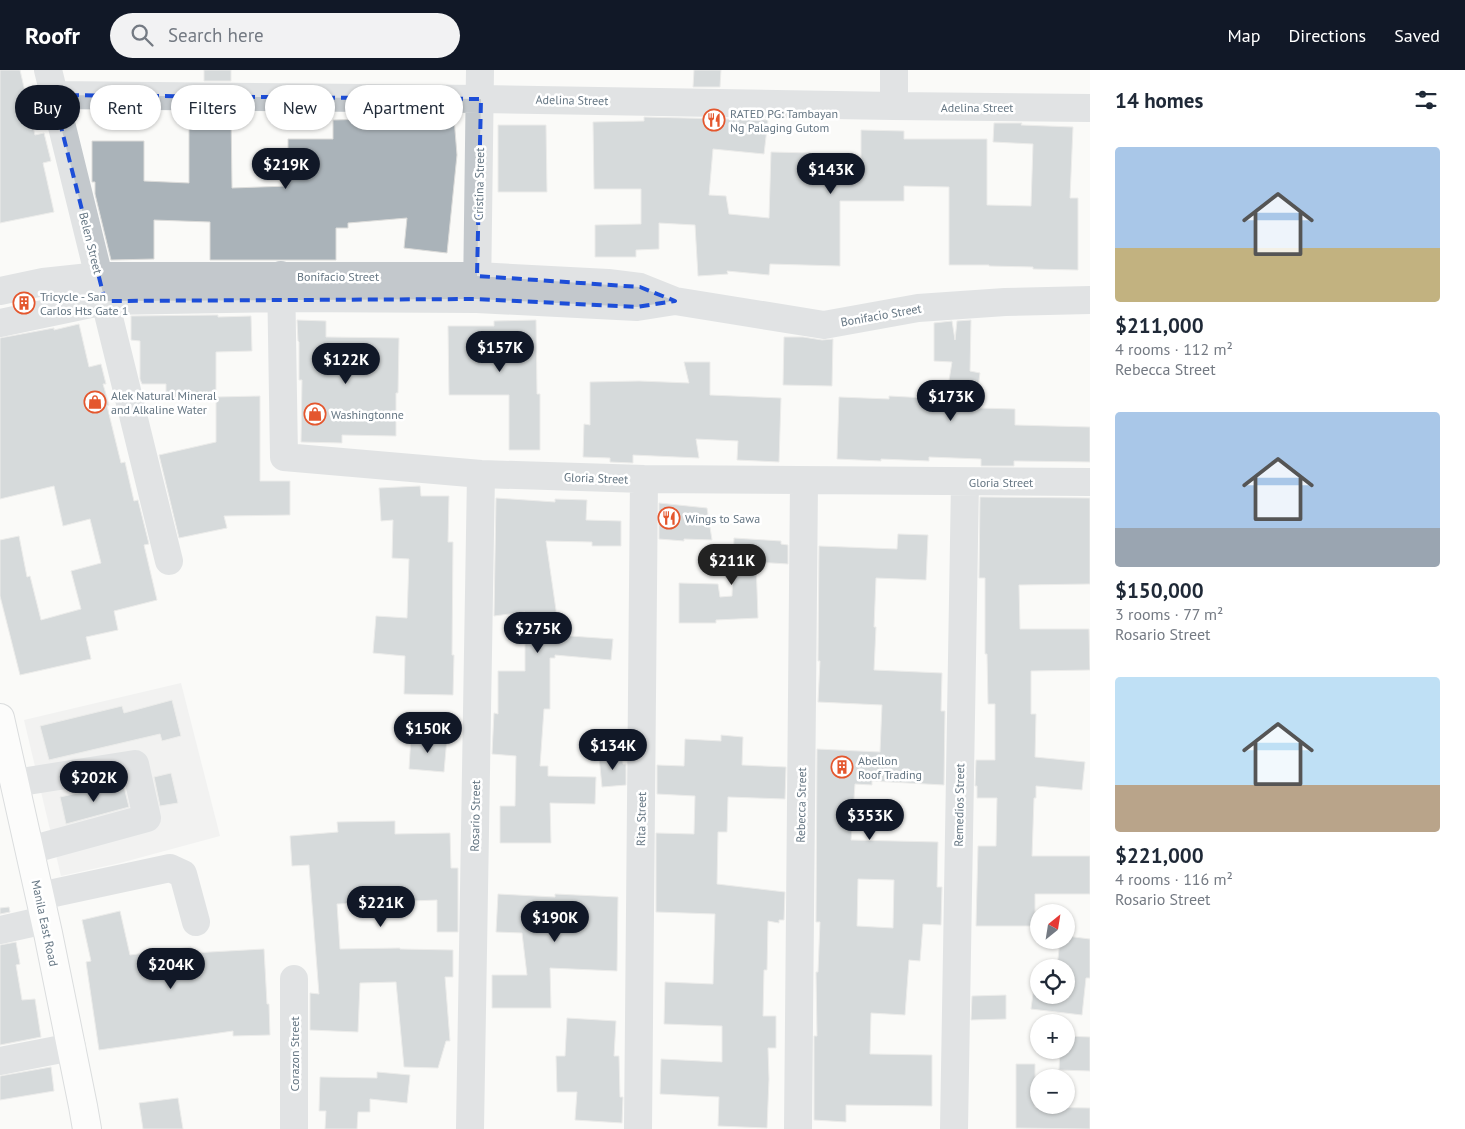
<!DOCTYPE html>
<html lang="en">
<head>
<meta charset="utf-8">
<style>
	body { margin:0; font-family:"PT Sans",sans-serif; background:#f2f2f3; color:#1f2937; height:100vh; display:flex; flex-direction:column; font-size:19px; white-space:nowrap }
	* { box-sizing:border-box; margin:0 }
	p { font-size:16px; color:#747a83 }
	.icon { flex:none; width:28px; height:28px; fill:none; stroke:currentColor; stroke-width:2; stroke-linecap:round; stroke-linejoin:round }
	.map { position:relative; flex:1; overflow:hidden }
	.details { display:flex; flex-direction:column; background:#fff; width:375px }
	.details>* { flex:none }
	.top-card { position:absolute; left:15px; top:15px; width:475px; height:45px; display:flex; gap:10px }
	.needle { width:32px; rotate:30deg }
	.tools { position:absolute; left:1030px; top:834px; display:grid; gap:10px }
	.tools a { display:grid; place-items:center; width:45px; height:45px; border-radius:50%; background:#fff; box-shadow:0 1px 4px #0004; font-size:25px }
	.price { position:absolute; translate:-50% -42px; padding:0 11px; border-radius:18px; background:#111827; color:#fff; font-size:16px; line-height:32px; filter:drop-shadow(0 1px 2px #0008) }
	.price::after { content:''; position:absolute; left:50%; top:30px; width:15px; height:11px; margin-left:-8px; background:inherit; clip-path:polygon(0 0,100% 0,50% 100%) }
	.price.active { background:#222; color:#fff }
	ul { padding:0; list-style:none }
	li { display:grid; align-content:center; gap:10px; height:265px; padding:0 25px }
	li span { display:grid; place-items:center; height:155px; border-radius:5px; color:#555 }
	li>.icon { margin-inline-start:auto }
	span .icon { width:90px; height:90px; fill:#fffc; stroke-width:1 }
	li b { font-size:21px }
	h2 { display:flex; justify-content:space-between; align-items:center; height:60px; padding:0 25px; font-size:21px }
	.chip { padding:0 18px; border-radius:22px; background:#fff; box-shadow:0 1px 4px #0004; font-size:18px; line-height:45px }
	.chip.active { background:#111827; color:#fff }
	header { display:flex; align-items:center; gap:30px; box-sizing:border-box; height:70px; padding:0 25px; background:#111827; color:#fff }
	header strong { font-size:24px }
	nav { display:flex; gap:28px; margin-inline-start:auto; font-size:18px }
	.search { width:350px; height:45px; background:#f2f2f3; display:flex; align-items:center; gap:12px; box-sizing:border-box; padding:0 18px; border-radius:28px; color:#747a83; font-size:19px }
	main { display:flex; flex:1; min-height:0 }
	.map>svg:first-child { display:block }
	.built { fill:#e8e9e9 }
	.building { fill:#aab3b9; stroke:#dcdcda; fill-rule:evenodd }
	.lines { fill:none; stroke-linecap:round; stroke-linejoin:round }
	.major-casing { stroke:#b5babe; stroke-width:30 }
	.minor { stroke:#c3c8cc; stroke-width:28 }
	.major { stroke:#fff; stroke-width:28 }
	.marked { fill:none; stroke:#1d4ed8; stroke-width:4; stroke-dasharray:10 6; stroke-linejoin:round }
	.labels { text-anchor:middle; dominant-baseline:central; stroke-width:5; stroke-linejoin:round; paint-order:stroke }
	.street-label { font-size:12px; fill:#657683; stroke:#fff }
	.poi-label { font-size:12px; fill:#657683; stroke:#fff; text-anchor:start }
</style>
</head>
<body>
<header>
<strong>Roofr</strong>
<div class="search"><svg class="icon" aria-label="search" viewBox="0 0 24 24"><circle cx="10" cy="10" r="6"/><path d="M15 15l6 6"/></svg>Search here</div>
<nav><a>Map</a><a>Directions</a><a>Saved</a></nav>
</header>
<main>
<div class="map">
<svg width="1090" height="1059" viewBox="0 0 1090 1059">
	<rect width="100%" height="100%" fill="#fafaf8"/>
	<path class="built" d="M 181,613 L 220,766 L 120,793 L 61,806 L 24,650 Z"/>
	<path class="building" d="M 0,0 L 20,0 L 35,65 L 44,63 L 51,91 L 43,93 L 54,142 L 0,153 Z
		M 204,0 L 231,0 L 231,11 L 204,11 Z
		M 694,0 L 721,0 L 720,17 L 693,17 Z
		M 207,42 L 231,42 L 232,118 L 288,116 L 288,69 L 333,69 L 333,50 L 404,48 L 405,51 L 454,48 L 457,85 L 447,183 L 404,178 L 407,148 L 348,153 L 348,158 L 336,158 L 336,190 L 210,190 L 210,152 L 154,150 L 154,189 L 111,190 L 95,124 L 95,112 L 92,112 L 92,71 L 144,71 L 144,111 L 189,113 L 189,43 Z
		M 644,47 L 768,50 L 764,84 L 713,79 L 709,125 L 726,126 L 729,144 L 769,148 L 771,82 L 811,83 L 811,101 L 861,103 L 861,60 L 904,61 L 904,69 L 987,69 L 987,135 L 1031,136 L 1033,74 L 993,72 L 994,53 L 1022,53 L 1021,55 L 1073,57 L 1070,128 L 1078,128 L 1078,200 L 1033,199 L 1033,197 L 989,196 L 989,195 L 949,195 L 949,117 L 904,116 L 904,131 L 840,131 L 840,196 L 770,194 L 769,205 L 727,201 L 728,204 L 698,206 L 695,155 L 659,153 L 659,179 L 636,180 L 636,187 L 595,187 L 595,155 L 641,154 L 641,119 L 594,119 L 593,52 L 644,51 Z
		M 498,55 L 546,55 L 547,122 L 498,122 Z
		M 218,245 L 218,247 L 251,246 L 252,281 L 216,282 L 216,327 L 260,326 L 260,411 L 290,411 L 290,445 L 224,446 L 227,458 L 179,468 L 159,385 L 216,372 L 216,329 L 166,329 L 166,314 L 142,314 L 140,309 L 140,271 L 131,270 L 131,246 Z
		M 297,250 L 326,251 L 326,267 L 399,268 L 398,323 L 396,323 L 396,366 L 342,365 L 342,373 L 301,372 L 302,310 L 299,310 L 299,272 L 298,271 Z
		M 536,250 L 537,324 L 540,324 L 540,380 L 509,380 L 509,325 L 449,325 L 448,256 L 494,256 L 494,251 Z
		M 971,250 L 970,301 L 980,303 L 976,333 L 978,334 L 978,338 L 1015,339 L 1015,355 L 1090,357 L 1090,392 L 1014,391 L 1014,396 L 981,396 L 981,389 L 929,387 L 929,391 L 881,389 L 881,391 L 837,389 L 839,327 L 889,329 L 889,326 L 946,329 L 952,292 L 934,291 L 934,253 L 952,251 L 955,270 L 957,251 Z
		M 79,254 L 89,297 L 101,294 L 106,314 L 103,314 L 109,335 L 107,336 L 121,393 L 125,392 L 134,431 L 138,430 L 149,474 L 144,475 L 157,530 L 114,541 L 118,560 L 86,567 L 91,589 L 20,605 L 0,526 L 0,470 L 19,466 L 27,507 L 30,506 L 41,550 L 81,539 L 71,501 L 101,493 L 90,449 L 63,456 L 54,416 L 0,429 L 0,268 L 54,258 L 54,260 Z
		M 784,267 L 803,267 L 822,270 L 833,269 L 832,316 L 783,315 Z
		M 684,292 L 710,292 L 710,325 L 781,328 L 779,392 L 737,390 L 738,371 L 696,369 L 699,388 L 633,385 L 633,393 L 610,392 L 610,388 L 583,387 L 584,354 L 590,355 L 590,312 L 639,311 L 689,313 Z
		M 420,416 L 421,426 L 449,426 L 448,472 L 453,472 L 452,585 L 454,585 L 453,625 L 404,624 L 405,586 L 373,583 L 376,546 L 407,548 L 409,489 L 392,488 L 393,450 L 381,451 L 379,418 Z
		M 980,427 L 1090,428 L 1090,514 L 1019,515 L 1020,559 L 1089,559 L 1090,600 L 1031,601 L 1031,644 L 1036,644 L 1035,687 L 1085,692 L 1082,720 L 1036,716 L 1036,728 L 1034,728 L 1032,786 L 1090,786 L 1090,824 L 1035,824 L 1035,856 L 976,856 L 978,776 L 996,776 L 997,728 L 977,728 L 977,716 L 975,716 L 976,690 L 995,690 L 995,634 L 988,634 L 987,584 L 985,584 L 985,508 L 979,508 Z
		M 496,428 L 555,432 L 555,429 L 587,430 L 586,450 L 621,451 L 621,476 L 592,476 L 592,472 L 546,471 L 556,540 L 556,565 L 613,569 L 611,590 L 555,585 L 555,588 L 550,588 L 550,639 L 544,639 L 540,696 L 548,696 L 548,706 L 596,707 L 595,734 L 550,733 L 551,773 L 500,773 L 500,736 L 515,736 L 516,686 L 492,684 L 494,643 L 498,644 L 498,601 L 525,601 L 525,542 L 494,546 Z
		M 659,433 L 707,438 L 712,470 L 684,469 L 684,471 L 659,469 Z
		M 898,464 L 928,465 L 926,510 L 876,508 L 874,557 L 876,557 L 874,600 L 942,603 L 941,641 L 945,641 L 944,715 L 872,711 L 872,715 L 855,714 L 851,770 L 938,772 L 937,817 L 942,817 L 941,855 L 923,854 L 920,891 L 909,890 L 905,945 L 871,943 L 870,984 L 932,985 L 932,1036 L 846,1035 L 846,1052 L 814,1050 L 814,966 L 817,966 L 816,902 L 818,902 L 820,852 L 816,852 L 817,679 L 880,682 L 882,635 L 818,632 L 820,591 L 818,591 L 819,476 L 897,479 ZM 858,809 L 894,810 L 893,858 L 857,856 Z
		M 734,468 L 781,471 L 781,474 L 788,475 L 788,494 L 756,492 L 758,548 L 716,550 L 716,553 L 679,553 L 679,513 L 718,514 L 720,527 L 732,526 Z
		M 172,630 L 181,666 L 162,671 L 160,664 L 49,690 L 40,656 L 122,636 L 124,643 Z
		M 721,665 L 743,667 L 742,695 L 786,697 L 785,729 L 728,727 L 727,762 L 718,762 L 717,814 L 785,822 L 784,850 L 779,850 L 779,853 L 768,851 L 767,900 L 764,900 L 763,946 L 776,946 L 776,978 L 768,978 L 769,1009 L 767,1058 L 718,1056 L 719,1027 L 660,1024 L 661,989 L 722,992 L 722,956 L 664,954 L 665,912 L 713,914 L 715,844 L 656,842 L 656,763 L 694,764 L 695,726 L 657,724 L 657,695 L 684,696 L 685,669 L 721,671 Z
		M 411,666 L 447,668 L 444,702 L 409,699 Z
		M 622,685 L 623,694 L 626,694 L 626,715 L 602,717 L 599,686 Z
		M 171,703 L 178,733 L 160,736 L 154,707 Z
		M 123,713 L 129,737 L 66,754 L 60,727 Z
		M 395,751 L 395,764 L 450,763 L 451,798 L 458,798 L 458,862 L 437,862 L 437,830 L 337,834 L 340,879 L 400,878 L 400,879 L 453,880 L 453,907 L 445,907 L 450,971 L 446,971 L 438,998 L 404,997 L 396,912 L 360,913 L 358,962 L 310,960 L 310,923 L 319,924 L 309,795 L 292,796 L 290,766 L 338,762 L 337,752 Z
		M 498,824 L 555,827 L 555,824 L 618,827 L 617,901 L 550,898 L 551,938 L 492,938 L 492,905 L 527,905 L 522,863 L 496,862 Z
		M 9,837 L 10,842 L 0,844 L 0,838 Z
		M 120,841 L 130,885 L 191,877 L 192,883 L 264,879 L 267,934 L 269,934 L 270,965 L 233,966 L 233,961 L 99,980 L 86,892 L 91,891 L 82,850 Z
		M 1066,866 L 1090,869 L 1090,908 L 1086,908 L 1082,945 L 1031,939 L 1035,908 L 1039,909 L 1039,925 L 1066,925 L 1066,898 L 1057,898 L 1060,870 L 1066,870 Z
		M 16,872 L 20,894 L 16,895 L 22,930 L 35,929 L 41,967 L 0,975 L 0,875 Z
		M 1006,925 L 1006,949 L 971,950 L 972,926 Z
		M 567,948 L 616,951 L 614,986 L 619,986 L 620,1027 L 623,1027 L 622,1053 L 575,1050 L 577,1022 L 557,1022 L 556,986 L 565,986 Z
		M 1066,966 L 1090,967 L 1090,1001 L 1059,1000 L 1060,980 L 1066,980 Z
		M 1016,994 L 1035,994 L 1035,1037 L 1090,1038 L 1090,1059 L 1016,1058 Z
		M 51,997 L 54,1021 L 0,1030 L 0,1006 Z
		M 377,1002 L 410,1005 L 407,1033 L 370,1029 L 370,1042 L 358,1042 L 357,1059 L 325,1059 L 326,1041 L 319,1041 L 320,1007 L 377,1008 Z
		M 178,1028 L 183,1059 L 143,1059 L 139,1033 Z"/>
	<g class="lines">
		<g class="major-casing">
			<path id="major" d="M 0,648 L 48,863 L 83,1036 L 87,1059"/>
		</g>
		<path class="minor" d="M 48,0 L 169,491
			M 53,25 L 481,29 L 894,36 L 1090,38
			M 894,36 L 894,0
			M 281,205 L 284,387 L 481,404 L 644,409 L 1090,412
			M 0,221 L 43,212 L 99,206 L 477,206 L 608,213 L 640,217 L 675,231 L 824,255 L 918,238 L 1005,232 L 1090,230
			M 477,225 L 480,0
			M 0,253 L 105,231 L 282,228 L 477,229 L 637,237 L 675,231
			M 15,713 L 135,694 L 147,748 L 30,780
			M 40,826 L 170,798 L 183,804 L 196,852
			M 0,860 L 45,850
			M 294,909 L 294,1059
			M 0,991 L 72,977
			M 470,1059 L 481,404
			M 638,1059 L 644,409
			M 798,1059 L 804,411
			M 954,1059 L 965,412"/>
		<use href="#major" class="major"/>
	</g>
	<path d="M0 0H1090V1059H0ZM 53,25 L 481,29 L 477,206 L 640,217 L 675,231 L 637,237 L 477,229 L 105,231 Z" fill="#fafaf8" fill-opacity=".55" fill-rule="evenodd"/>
	<path class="marked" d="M 53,25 L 481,29 L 477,206 L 640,217 L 675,231 L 637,237 L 477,229 L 105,231 Z"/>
	<defs>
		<g id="restaurant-ring" transform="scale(1.125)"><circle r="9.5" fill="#fff" stroke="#e4572e" stroke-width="1.5"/><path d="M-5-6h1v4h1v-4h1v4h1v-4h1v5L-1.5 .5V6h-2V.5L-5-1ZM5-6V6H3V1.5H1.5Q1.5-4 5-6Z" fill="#e4572e"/></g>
		<g id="building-ring" transform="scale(1.125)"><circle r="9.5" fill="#fff" stroke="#e4572e" stroke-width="1.5"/><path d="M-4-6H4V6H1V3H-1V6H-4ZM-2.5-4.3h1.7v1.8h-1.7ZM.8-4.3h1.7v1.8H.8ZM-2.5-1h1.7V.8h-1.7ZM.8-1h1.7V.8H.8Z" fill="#e4572e"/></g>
		<g id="shop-ring" transform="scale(1.125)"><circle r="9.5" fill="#fff" stroke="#e4572e" stroke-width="1.5"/><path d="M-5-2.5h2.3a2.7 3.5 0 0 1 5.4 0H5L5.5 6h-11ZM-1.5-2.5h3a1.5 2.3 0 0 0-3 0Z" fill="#e4572e"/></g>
	</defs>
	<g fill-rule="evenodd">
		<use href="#restaurant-ring" x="714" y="50"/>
		<use href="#building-ring" x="24" y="233"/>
		<use href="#shop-ring" x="95" y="332"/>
		<use href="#shop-ring" x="315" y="344"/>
		<use href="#restaurant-ring" x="669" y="448"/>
		<use href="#building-ring" x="842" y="697"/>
	</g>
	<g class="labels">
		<g class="street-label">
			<text transform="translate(572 30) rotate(1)">Adelina Street</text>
			<text x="977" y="37">Adelina Street</text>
			<text transform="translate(479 114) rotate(-89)">Cristina Street</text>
			<text transform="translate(91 173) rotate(76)">Belen Street</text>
			<text x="338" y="206">Bonifacio Street</text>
			<text transform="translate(881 245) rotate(-10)">Bonifacio Street</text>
			<text transform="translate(596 408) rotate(2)">Gloria Street</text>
			<text x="1001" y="412">Gloria Street</text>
			<text transform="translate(801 735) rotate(-89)">Rebecca Street</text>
			<text transform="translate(959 735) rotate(-89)">Remedios Street</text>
			<text transform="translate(475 746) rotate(-89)">Rosario Street</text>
			<text transform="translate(641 749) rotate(-89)">Rita Street</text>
			<text transform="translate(45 853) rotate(78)">Manila East Road</text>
			<text transform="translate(294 984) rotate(-90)">Corazon Street</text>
		</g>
		<g class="poi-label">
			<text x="730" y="43">RATED PG: Tambayan<tspan x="730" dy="14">Ng Palaging Gutom</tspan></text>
			<text x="40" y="226">Tricycle - San<tspan x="40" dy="14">Carlos Hts Gate 1</tspan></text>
			<text x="111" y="325">Alek Natural Mineral<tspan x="111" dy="14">and Alkaline Water</tspan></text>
			<text x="331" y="344">Washingtonne</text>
			<text x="685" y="448">Wings to Sawa</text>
			<text x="858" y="690">Abellon<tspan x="858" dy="14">Roof Trading</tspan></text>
		</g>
	</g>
</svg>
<div class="tools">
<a><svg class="needle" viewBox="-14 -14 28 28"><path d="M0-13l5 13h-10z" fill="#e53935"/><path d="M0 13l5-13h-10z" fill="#747a83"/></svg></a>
<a><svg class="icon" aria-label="locate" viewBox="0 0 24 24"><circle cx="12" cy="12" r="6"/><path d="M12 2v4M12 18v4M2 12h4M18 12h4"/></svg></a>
<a>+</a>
<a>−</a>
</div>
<b class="price" style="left:286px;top:120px">$219K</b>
<b class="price" style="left:831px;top:125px">$143K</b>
<b class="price" style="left:500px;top:303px">$157K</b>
<b class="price" style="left:346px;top:315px">$122K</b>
<b class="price" style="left:951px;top:352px">$173K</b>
<b class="price active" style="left:732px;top:516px">$211K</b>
<b class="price" style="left:538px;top:584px">$275K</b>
<b class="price" style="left:428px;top:684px">$150K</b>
<b class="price" style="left:613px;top:701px">$134K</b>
<b class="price" style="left:94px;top:733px">$202K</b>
<b class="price" style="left:870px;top:771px">$353K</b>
<b class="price" style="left:381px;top:858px">$221K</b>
<b class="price" style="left:555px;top:873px">$190K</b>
<b class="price" style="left:171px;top:920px">$204K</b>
<div class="top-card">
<a class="chip active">Buy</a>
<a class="chip">Rent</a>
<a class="chip">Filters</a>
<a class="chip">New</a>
<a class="chip">Apartment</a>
</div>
</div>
<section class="details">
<h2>14 homes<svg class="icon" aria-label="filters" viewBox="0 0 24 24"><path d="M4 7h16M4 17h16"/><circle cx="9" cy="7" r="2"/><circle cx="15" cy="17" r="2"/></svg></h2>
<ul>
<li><span style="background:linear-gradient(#a9c7e8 65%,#c2b280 0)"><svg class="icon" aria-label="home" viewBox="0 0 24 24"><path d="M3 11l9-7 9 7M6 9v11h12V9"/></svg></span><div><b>$211,000</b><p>4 rooms · 112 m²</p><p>Rebecca Street</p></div></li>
<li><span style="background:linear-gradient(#a9c7e8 75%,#9aa5b1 0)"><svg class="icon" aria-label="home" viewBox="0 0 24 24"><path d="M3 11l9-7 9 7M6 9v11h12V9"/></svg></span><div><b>$150,000</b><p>3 rooms · 77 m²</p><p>Rosario Street</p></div></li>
<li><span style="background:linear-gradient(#bfe0f5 70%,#b9a48a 0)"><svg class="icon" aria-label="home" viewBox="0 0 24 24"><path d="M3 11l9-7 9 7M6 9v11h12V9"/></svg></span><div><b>$221,000</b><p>4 rooms · 116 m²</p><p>Rosario Street</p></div></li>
</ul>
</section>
</main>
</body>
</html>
